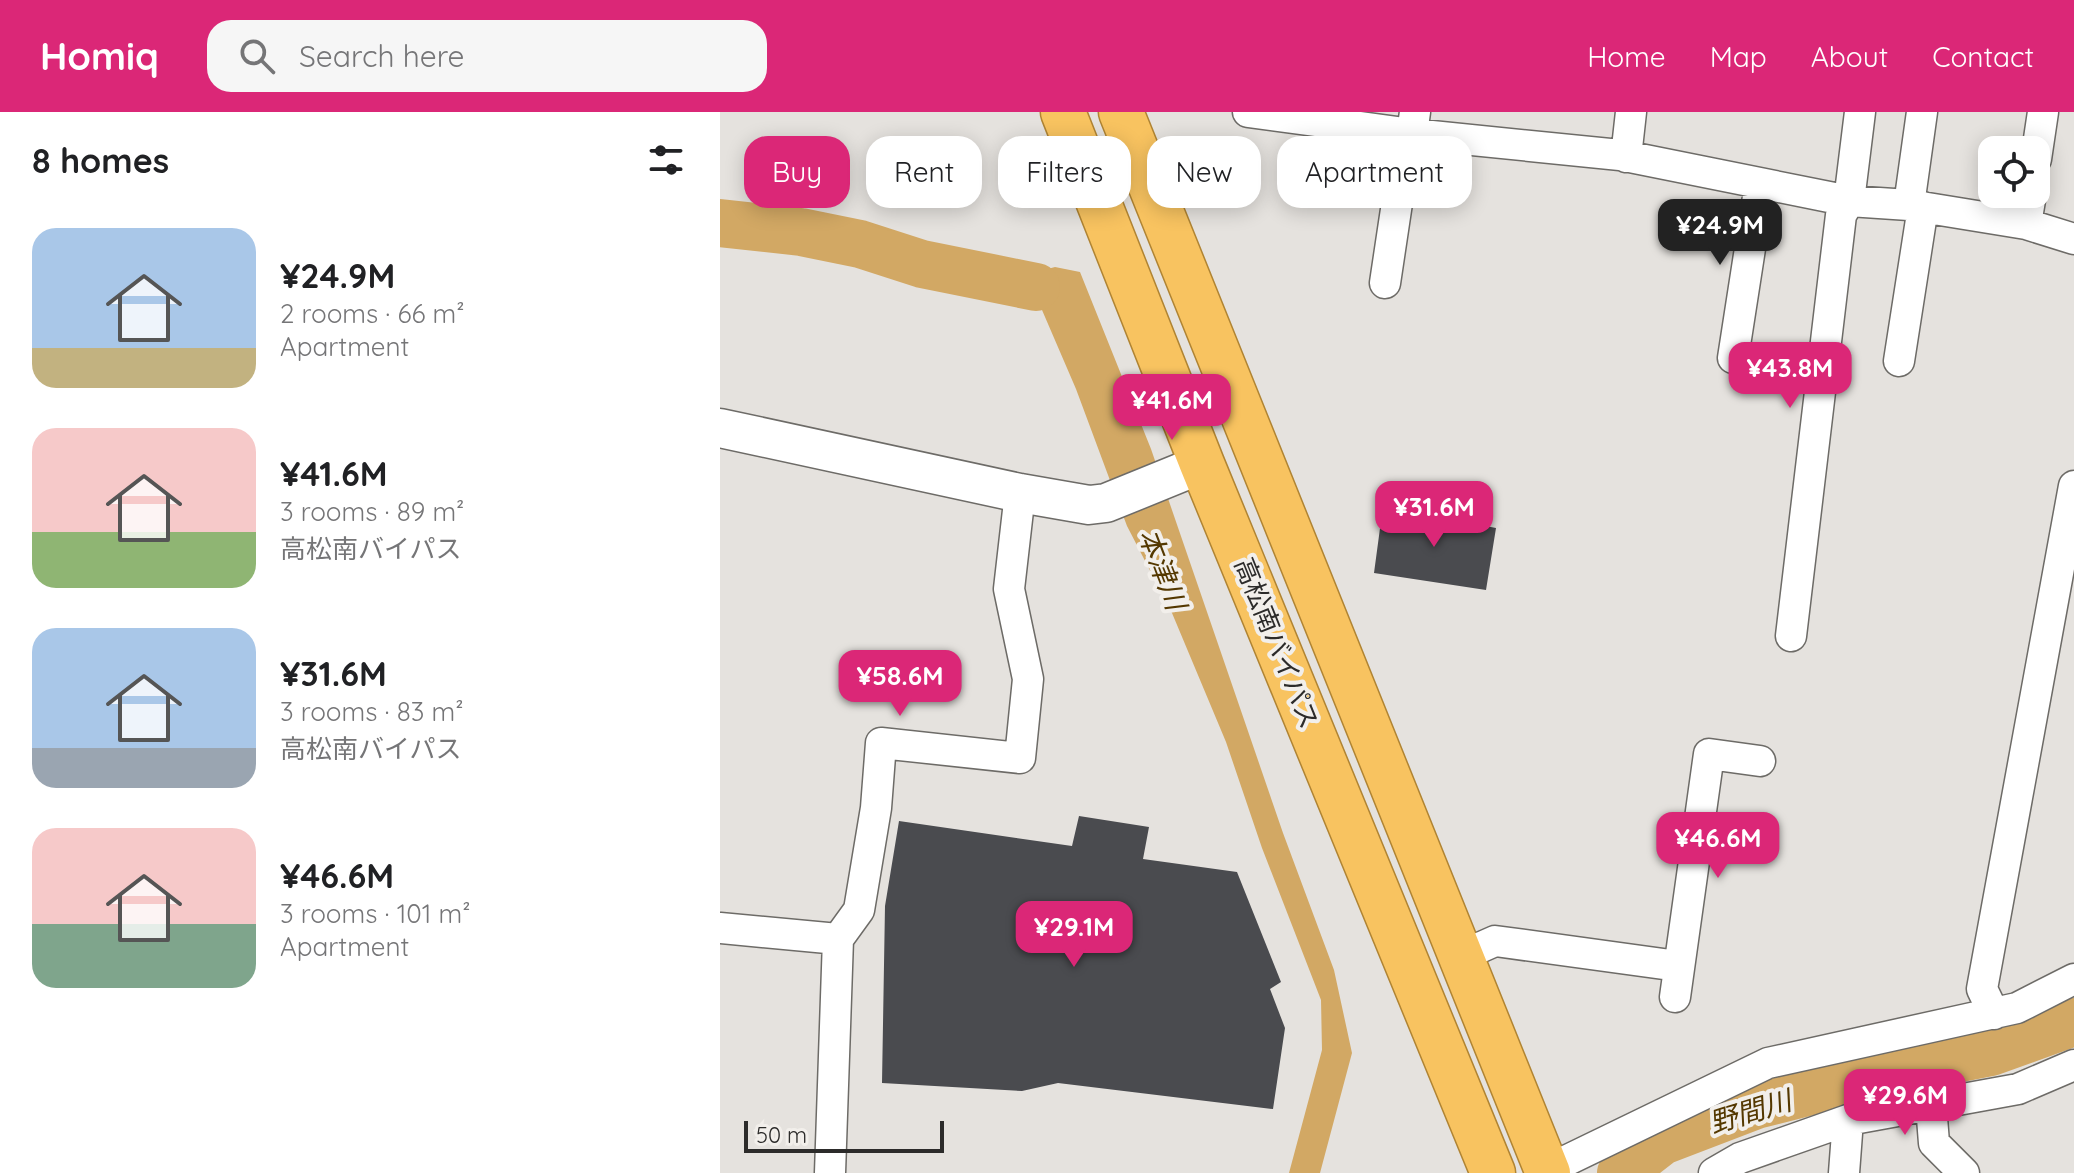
<!DOCTYPE html>
<html lang="en">
<head>
<meta charset="utf-8">
<style>
	body { margin:0; font-family:Quicksand,"Noto Sans JP",sans-serif; background:#f6f6f6; color:#202124; height:100vh; display:flex; flex-direction:column; font-size:30px; white-space:nowrap }
	* { box-sizing:border-box; margin:0 }
	p { font-size:26px; color:#757577 }
	.icon { flex:none; width:44px; height:44px; fill:none; stroke:currentColor; stroke-width:2; stroke-linecap:round; stroke-linejoin:round }
	.map { position:relative; flex:1; overflow:hidden }
	.details { display:flex; flex-direction:column; background:#fff; width:720px }
	.details>* { flex:none }
	.banner { position:absolute; left:24px; top:24px; width:760px; height:72px; display:flex; gap:16px }
	.buttons { position:absolute; left:1258px; top:24px; display:grid; gap:16px }
	.buttons a { display:grid; place-items:center; width:72px; height:72px; border-radius:16px; background:#fff; box-shadow:0 4px 20px #0003; font-size:40px }
	.scale { position:absolute; left:24px; bottom:20px; width:200px; box-sizing:border-box; padding-left:8px; border:4px solid #2c2b2a; border-top:0; font-size:22px; line-height:28px; white-space:nowrap; color:#2c2b2a; -webkit-text-stroke:6px #f2efeb; paint-order:stroke }
	.price { position:absolute; translate:-50% -68px; padding:0 18px; border-radius:16px; background:#db2777; color:#fff; font-size:26px; line-height:52px; filter:drop-shadow(0 2px 4px #0008) }
	.price::after { content:''; position:absolute; left:50%; top:48px; width:24px; height:18px; margin-left:-12px; background:inherit; clip-path:polygon(0 0,100% 0,50% 100%) }
	.price.on { background:#222; color:#fff }
	ul { padding:0; list-style:none }
	li { display:flex; align-items:center; gap:24px; height:200px; padding:0 32px }
	li span { display:grid; place-items:center; flex:none; width:224px; height:160px; border-radius:24px; color:#555 }
	li>.icon { margin-inline-start:auto }
	span .icon { width:96px; height:96px; fill:#fffc; stroke-width:1 }
	li b { font-size:34px }
	h2 { display:flex; justify-content:space-between; align-items:center; height:96px; padding:0 32px; font-size:34px }
	.pill { padding:0 28px; border-radius:24px; background:#fff; box-shadow:0 4px 20px #0003; font-size:28px; line-height:72px }
	.pill.on { background:#db2777; color:#fff }
	header { display:flex; align-items:center; gap:48px; box-sizing:border-box; height:112px; padding:0 40px; background:#db2777; color:#fff }
	header strong { font-size:38px }
	nav { display:flex; gap:44px; margin-inline-start:auto; font-size:28px }
	.search { width:560px; height:72px; background:#f6f6f6; display:flex; align-items:center; gap:20px; box-sizing:border-box; padding:0 28px; border-radius:24px; color:#757577; font-size:30px }
	main { display:flex; flex:1; min-height:0 }
	.map>svg:first-child { display:block }
	.water { fill:#d2a864 }
	.lines { fill:none; stroke-linecap:round; stroke-linejoin:round }
	.river { stroke:#d2a864; stroke-width:48 }
	.building { fill:#4a4b4f }
	.minor-casing { stroke:#6d6b67; stroke-width:33 }
	.tertiary-casing { stroke:#6d6b67; stroke-width:41 }
	.trunk-casing { stroke:#b08433; stroke-width:47 }
	.minor { stroke:#fff; stroke-width:30 }
	.tertiary { stroke:#fff; stroke-width:38 }
	.trunk { stroke:#f8c360; stroke-width:44 }
	.labels { text-anchor:middle; dominant-baseline:central; stroke-width:8; stroke-linejoin:round; paint-order:stroke }
	.street-label { font-size:26px; fill:#2c2b2a; stroke:#f2efeb }
	.water-label { font-size:28px; font-style:italic; fill:#543800; stroke:#f2efeb }
</style>
</head>
<body>
<header>
<strong>Homiq</strong>
<div class="search"><svg class="icon" aria-label="search" viewBox="0 0 24 24"><circle cx="10" cy="10" r="6"/><path d="M15 15l6 6"/></svg>Search here</div>
<nav><a>Home</a><a>Map</a><a>About</a><a>Contact</a></nav>
</header>
<main>
<section class="details">
<h2>8 homes<svg class="icon" aria-label="filters" viewBox="0 0 24 24"><path d="M4 7h16M4 17h16"/><circle cx="9" cy="7" r="2"/><circle cx="15" cy="17" r="2"/></svg></h2>
<ul>
<li><span style="background:linear-gradient(#a9c7e8 75%,#c2b280 0)"><svg class="icon" aria-label="home" viewBox="0 0 24 24"><path d="M3 11l9-7 9 7M6 9v11h12V9"/></svg></span><div><b>¥24.9M</b><p>2 rooms · 66 m²</p><p>Apartment</p></div></li>
<li><span style="background:linear-gradient(#f6c9c9 65%,#8fb573 0)"><svg class="icon" aria-label="home" viewBox="0 0 24 24"><path d="M3 11l9-7 9 7M6 9v11h12V9"/></svg></span><div><b>¥41.6M</b><p>3 rooms · 89 m²</p><p>高松南バイパス</p></div></li>
<li><span style="background:linear-gradient(#a9c7e8 75%,#9aa5b1 0)"><svg class="icon" aria-label="home" viewBox="0 0 24 24"><path d="M3 11l9-7 9 7M6 9v11h12V9"/></svg></span><div><b>¥31.6M</b><p>3 rooms · 83 m²</p><p>高松南バイパス</p></div></li>
<li><span style="background:linear-gradient(#f6c9c9 60%,#7fa58c 0)"><svg class="icon" aria-label="home" viewBox="0 0 24 24"><path d="M3 11l9-7 9 7M6 9v11h12V9"/></svg></span><div><b>¥46.6M</b><p>3 rooms · 101 m²</p><p>Apartment</p></div></li>
</ul>
</section>
<div class="map">
<svg width="1354" height="1061" viewBox="0 0 1354 1061">
	<rect width="100%" height="100%" fill="#e5e2de"/>
	<path class="water" d="M 253,155 L 316,160 L 335,155 L 360,160 L 431,337 L 563,721 L 614,858 L 632,941 L 600,1061 L 569,1061 L 602,938 L 601,888 L 542,736 L 506,630 L 452,501 L 407,414 L 356,277 L 322,198 L 311,187 L 253,175 Z"/>
	<g class="lines">
		<path class="river" d="M 0,111 L 81,120 L 140,132 L 202,152 L 316,175
			M 901,1061 L 942,1029 L 1036,993 L 1150,964 L 1271,940 L 1354,910"/>
	</g>
	<path class="building" d="M 663,394 L 776,416 L 766,478 L 654,461 Z
		M 359,704 L 429,715 L 423,747 L 517,760 L 561,870 L 550,877 L 565,916 L 553,997 L 338,971 L 302,979 L 162,971 L 165,794 L 179,709 L 352,734 Z"/>
	<g class="lines">
		<g class="minor-casing">
			<path id="minor" d="M 528,0 L 692,22 L 900,43 L 1129,89 L 1189,93 L 1306,112 L 1354,127
				M 906,45 L 911,0
				M 1316,47 L 1323,0
				M 1189,93 L 1202,0
				M 1306,112 L 1311,82
				M 665,171 L 686,31 L 692,22 L 695,0
				M 1013,246 L 1040,72
				M 1179,249 L 1203,95
				M 1071,524 L 1121,103 L 1129,89 L 1140,0
				M 0,816 L 118,827 L 139,798 L 156,696 L 161,631 L 300,646 L 308,567 L 289,477 L 300,381
				M 741,844 L 775,829 L 958,854
				M 955,885 L 989,642 L 1040,649
				M 1274,902 L 1262,877 L 1354,374
				M 1211,993 L 1214,1031 L 1244,1061
				M 827,1058 L 1048,951 L 1297,896 L 1354,867
				M 110,1061 L 118,827
				M 994,1061 L 1020,1046 L 1128,1008 L 1298,977 L 1354,953
				M 1124,1061 L 1128,1008"/>
		</g>
		<g class="tertiary-casing">
			<path id="tertiary" d="M 0,316 L 300,381 L 369,393 L 386,391 L 482,352"/>
		</g>
		<g class="trunk-casing">
			<path id="trunk" d="M 343,0 L 482,352 L 773,1061
				M 401,0 L 828,1061"/>
		</g>
		<use href="#minor" class="minor"/>
		<use href="#tertiary" class="tertiary"/>
		<use href="#trunk" class="trunk"/>
	</g>
	<g class="labels">
		<g class="street-label">
			<text transform="translate(557 531) rotate(68)">高松南バイパス</text>
		</g>
		<g class="water-label">
			<text transform="translate(443 457) rotate(69)">本津川</text>
			<text transform="translate(1030 999) rotate(-17)">野間川</text>
		</g>
	</g>
</svg>
<div class="buttons">
<a><svg class="icon" aria-label="locate" viewBox="0 0 24 24"><circle cx="12" cy="12" r="6"/><path d="M12 2v4M12 18v4M2 12h4M18 12h4"/></svg></a>
</div>
<div class="scale">50 m</div>
<b class="price on" style="left:1000px;top:155px">¥24.9M</b>
<b class="price" style="left:1070px;top:298px">¥43.8M</b>
<b class="price" style="left:452px;top:330px">¥41.6M</b>
<b class="price" style="left:714px;top:437px">¥31.6M</b>
<b class="price" style="left:180px;top:606px">¥58.6M</b>
<b class="price" style="left:998px;top:768px">¥46.6M</b>
<b class="price" style="left:354px;top:857px">¥29.1M</b>
<b class="price" style="left:1185px;top:1025px">¥29.6M</b>
<div class="banner">
<a class="pill on">Buy</a>
<a class="pill">Rent</a>
<a class="pill">Filters</a>
<a class="pill">New</a>
<a class="pill">Apartment</a>
</div>
</div>
</main>
</body>
</html>
